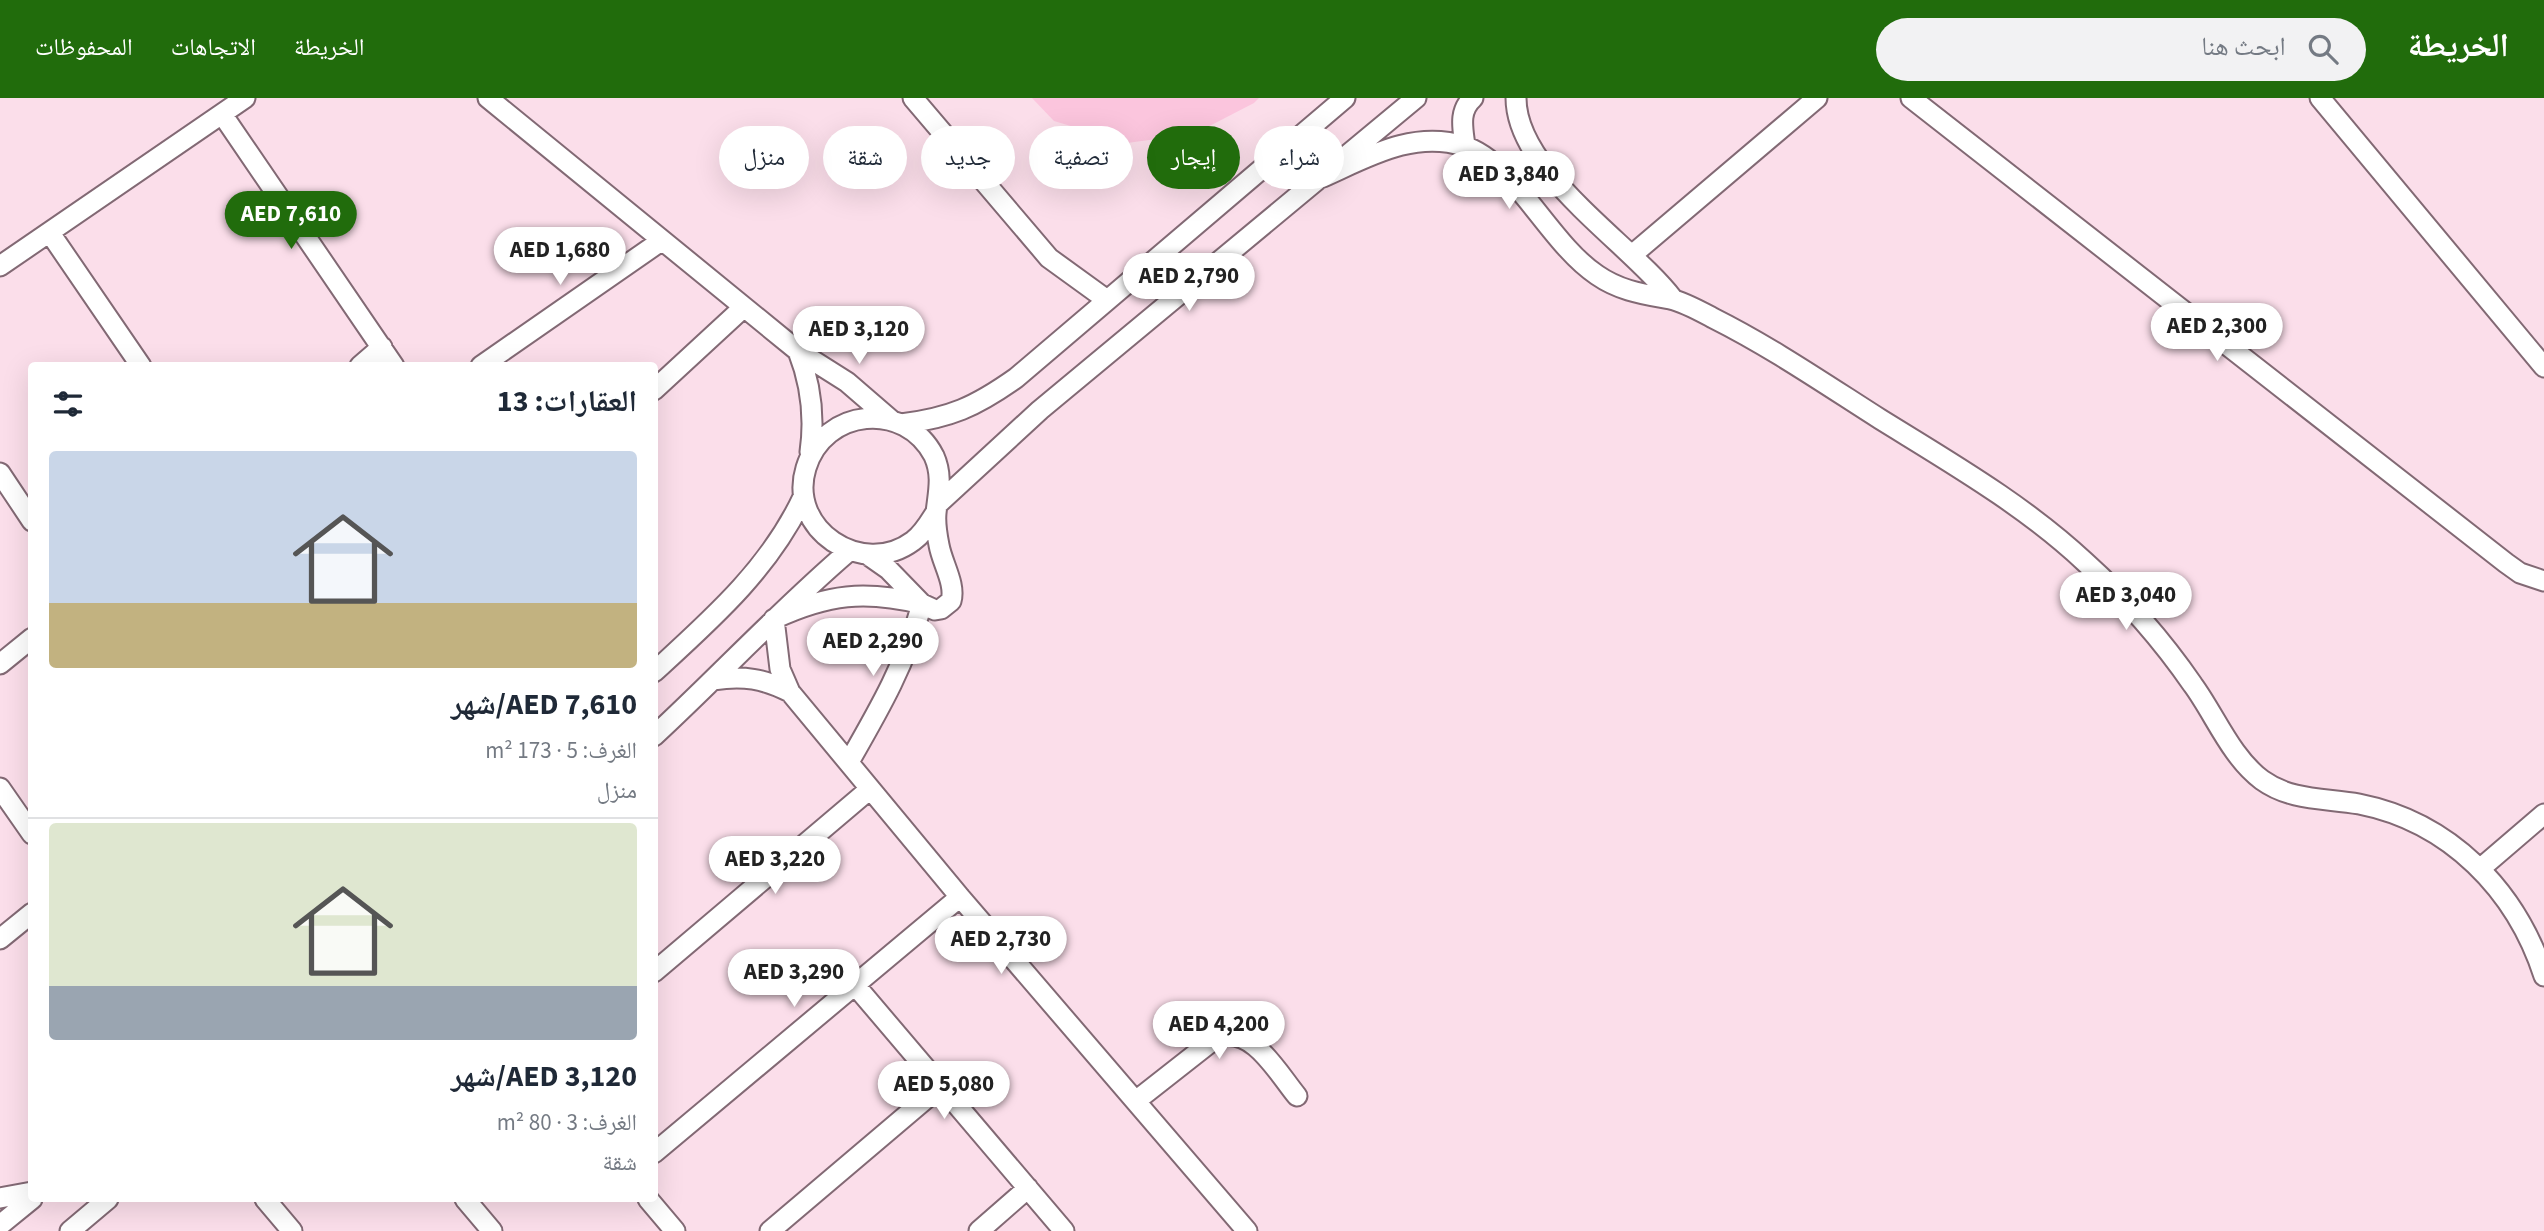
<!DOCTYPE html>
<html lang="ar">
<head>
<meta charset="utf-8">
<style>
	body { margin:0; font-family:"Source Sans 3","Noto Naskh Arabic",sans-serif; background:#f2f2f3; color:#1f2937; direction:rtl; height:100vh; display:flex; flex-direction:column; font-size:26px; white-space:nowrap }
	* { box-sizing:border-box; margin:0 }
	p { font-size:23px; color:#747a83 }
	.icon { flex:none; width:38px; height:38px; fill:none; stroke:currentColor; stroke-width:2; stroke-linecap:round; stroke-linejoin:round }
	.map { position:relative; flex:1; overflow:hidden; direction:ltr }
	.details { position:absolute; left:28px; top:264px; width:630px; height:840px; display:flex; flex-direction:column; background:#fff; border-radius:7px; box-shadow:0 7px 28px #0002; direction:rtl }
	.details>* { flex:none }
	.hud { position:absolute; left:679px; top:28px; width:665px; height:63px; direction:rtl; display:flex; gap:14px }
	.price { position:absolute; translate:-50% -60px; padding:0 16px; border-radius:24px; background:#fff; color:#222; font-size:23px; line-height:46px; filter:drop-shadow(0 2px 4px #0008) }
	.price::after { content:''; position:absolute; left:50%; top:42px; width:21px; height:16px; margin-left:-10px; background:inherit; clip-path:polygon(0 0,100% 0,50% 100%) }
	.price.active { background:#216c0c; color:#fff }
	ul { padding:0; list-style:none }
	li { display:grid; align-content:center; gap:14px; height:371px; padding:0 21px }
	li+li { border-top:2px solid #e0e1e3 }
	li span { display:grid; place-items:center; height:217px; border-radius:7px; color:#555 }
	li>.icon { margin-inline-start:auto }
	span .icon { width:126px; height:126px; fill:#fffc; stroke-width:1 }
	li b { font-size:30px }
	h2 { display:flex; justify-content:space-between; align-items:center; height:84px; padding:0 21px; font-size:30px }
	.pill { padding:0 24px; border-radius:32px; background:#fff; box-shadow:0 7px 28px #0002; font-size:24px; line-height:63px }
	.pill.active { background:#216c0c; color:#fff }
	header { display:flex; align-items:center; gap:42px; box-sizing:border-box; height:98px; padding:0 35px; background:#216c0c; color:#fff }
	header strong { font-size:33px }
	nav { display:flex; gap:38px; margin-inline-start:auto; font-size:24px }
	.search { width:490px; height:63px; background:#f2f2f3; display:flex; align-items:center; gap:18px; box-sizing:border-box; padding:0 24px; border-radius:38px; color:#747a83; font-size:26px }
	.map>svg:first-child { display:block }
	.park { fill:#fbc5dd }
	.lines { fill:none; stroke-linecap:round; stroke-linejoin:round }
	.minor-casing { stroke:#826974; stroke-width:23 }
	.minor { stroke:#fff; stroke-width:19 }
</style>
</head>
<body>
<header>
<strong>الخريطة</strong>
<div class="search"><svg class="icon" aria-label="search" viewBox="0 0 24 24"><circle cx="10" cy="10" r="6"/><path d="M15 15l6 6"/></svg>ابحث هنا</div>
<nav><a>الخريطة</a><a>الاتجاهات</a><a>المحفوظات</a></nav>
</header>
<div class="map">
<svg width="2544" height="1133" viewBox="0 0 2544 1133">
	<rect width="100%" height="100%" fill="#fbdeea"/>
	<path class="park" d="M 1032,0 L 1259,0 L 1254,5 L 1194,36 L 1127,45 L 1054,23 Z"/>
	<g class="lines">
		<g class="minor-casing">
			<path id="minor" d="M 488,0 L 798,253 L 847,284 L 891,322
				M 913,0 L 1049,160 L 1107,202
				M 1516,0 C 1516,74 1631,146 1673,201
				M 1911,0 L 2506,465 L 2520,475 L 2544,483
				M 2320,0 L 2544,269
				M 222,16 L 394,268
				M 1465,48 C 1463,31 1458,13 1473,0
				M 1323,79 C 1368,59 1413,32 1464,48 C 1514,64 1549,145 1597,177 C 1620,193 1643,196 1670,201 C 1684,204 1700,213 1713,220 C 1771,249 1825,286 1880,321 C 1951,365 2024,407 2085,464 C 2126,501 2162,542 2193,587 C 2215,617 2231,659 2262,682 C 2291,703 2325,700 2359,706 C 2450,724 2516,792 2544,878
				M 50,135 L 141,268
				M 1632,157 L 1817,0
				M 0,168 L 245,0
				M 798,253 C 811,286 815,319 810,354
				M 360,268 L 382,249
				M 481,268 L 661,143
				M 654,292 L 744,209
				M 901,326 C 950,320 975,309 1016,280 L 1345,0
				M 0,375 L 32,423
				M 939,405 L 1040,312 L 1416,0
				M 868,457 L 888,471 L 922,506 L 935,512 L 941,511 L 951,503 C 956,486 942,465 939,447 C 937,437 935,425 936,415 C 938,395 943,378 934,358 C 905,302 824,310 806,370 C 787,431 862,481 913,443 C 923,436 929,425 936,414
				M 0,566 L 32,540
				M 654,574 C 712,521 770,470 803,399
				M 714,582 C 743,577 764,581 790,594
				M 654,638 C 720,577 781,511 849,453
				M 849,664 C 880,610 905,567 922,506 C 865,492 828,496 774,521 L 780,571 L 790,594 L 960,799 L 1247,1133
				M 0,690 L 32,736
				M 2481,770 L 2544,716
				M 0,841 L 32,815
				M 654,874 L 870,691
				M 855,887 L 1064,1133
				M 1137,1002 L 1216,940 C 1252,926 1277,974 1297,998
				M 654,1055 L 960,799
				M 0,1100 L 32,1094
				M 265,1101 L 292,1133
				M 465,1101 L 492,1133
				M 648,1101 L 675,1133
				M 0,1127 L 32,1101
				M 70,1133 L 108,1101
				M 770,1133 L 941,988
				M 979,1133 L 1028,1090"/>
		</g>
		<use href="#minor" class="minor"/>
	</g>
</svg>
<b class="price" style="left:1509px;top:113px">AED 3,840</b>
<b class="price active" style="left:291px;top:153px">AED 7,610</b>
<b class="price" style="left:560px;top:189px">AED 1,680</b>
<b class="price" style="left:1189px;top:215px">AED 2,790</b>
<b class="price" style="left:2217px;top:265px">AED 2,300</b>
<b class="price" style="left:859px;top:268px">AED 3,120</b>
<b class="price" style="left:2126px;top:534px">AED 3,040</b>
<b class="price" style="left:873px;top:580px">AED 2,290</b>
<b class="price" style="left:775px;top:798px">AED 3,220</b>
<b class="price" style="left:1001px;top:878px">AED 2,730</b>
<b class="price" style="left:794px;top:911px">AED 3,290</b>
<b class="price" style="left:1219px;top:963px">AED 4,200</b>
<b class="price" style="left:944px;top:1023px">AED 5,080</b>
<div class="hud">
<a class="pill">شراء</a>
<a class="pill active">إيجار</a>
<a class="pill">تصفية</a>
<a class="pill">جديد</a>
<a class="pill">شقة</a>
<a class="pill">منزل</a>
</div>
<section class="details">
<h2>العقارات: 13<svg class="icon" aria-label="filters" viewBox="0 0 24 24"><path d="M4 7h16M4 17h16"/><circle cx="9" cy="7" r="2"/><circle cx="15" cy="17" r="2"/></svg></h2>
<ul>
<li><span style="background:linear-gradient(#c9d6e8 70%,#c2b280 0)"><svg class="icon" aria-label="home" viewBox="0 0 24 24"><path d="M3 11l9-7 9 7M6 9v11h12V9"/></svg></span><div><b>AED 7,610/شهر</b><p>الغرف: 5 · 173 m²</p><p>منزل</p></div></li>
<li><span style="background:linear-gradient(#dfe7d0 75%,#9aa5b1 0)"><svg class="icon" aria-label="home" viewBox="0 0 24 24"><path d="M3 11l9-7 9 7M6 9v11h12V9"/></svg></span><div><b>AED 3,120/شهر</b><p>الغرف: 3 · 80 m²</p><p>شقة</p></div></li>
</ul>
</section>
</div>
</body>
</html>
